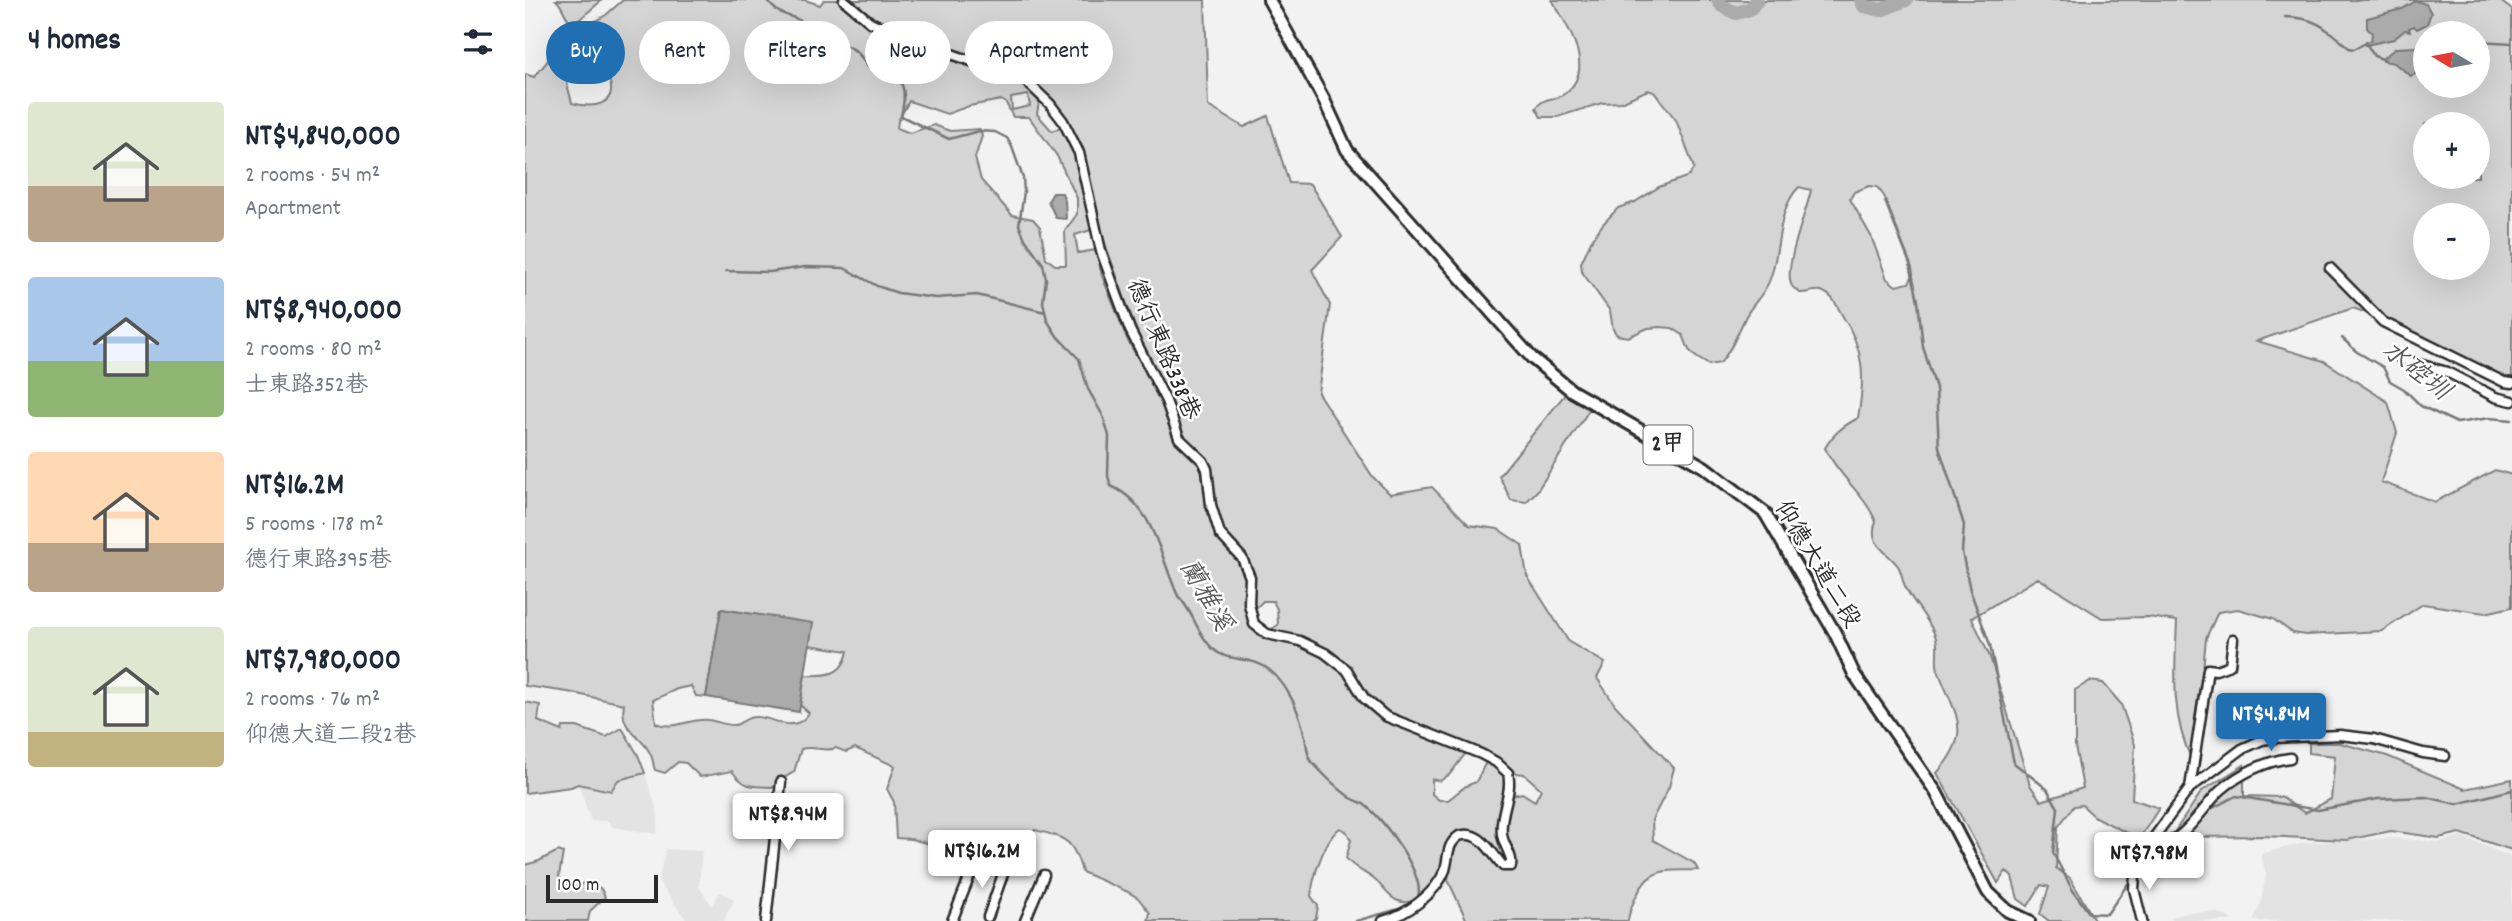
<!DOCTYPE html>
<html lang="en">
<head>
<meta charset="utf-8">
<style>
	body { margin:0; font-family:Dekko,"LXGW WenKai TC",sans-serif; background:#f2f2f3; color:#1f2937; height:100vh; display:flex; flex-direction:column; font-size:26px; white-space:nowrap }
	* { box-sizing:border-box; margin:0 }
	p { font-size:23px; color:#747a83 }
	.icon { flex:none; width:38px; height:38px; fill:none; stroke:currentColor; stroke-width:2; stroke-linecap:round; stroke-linejoin:round }
	.map { position:relative; flex:1; overflow:hidden }
	.sheet { display:flex; flex-direction:column; background:#fff; width:525px }
	.sheet>* { flex:none }
	.hud { position:absolute; left:21px; top:21px; width:665px; height:63px; display:flex; gap:14px }
	.needle { width:46px; rotate:280deg }
	.fabs { position:absolute; left:1888px; top:21px; display:grid; gap:14px }
	.fabs a { display:grid; place-items:center; width:77px; height:77px; border-radius:50%; background:#fff; box-shadow:0 7px 28px #0002; font-size:35px }
	.scale { position:absolute; left:21px; bottom:18px; width:112px; box-sizing:border-box; padding-left:7px; border:4px solid #2b2b2b; border-top:0; font-size:19px; line-height:24px; white-space:nowrap; color:#2b2b2b; -webkit-text-stroke:5px #fff; paint-order:stroke }
	.price { position:absolute; translate:-50% -60px; padding:0 16px; border-radius:7px; background:#fff; color:#222; font-size:23px; line-height:46px; filter:drop-shadow(0 2px 4px #0008) }
	.price::after { content:''; position:absolute; left:50%; top:42px; width:21px; height:16px; margin-left:-10px; background:inherit; clip-path:polygon(0 0,100% 0,50% 100%) }
	.price.on { background:#1f6fb2; color:#fff }
	ul { padding:0; list-style:none }
	li { display:flex; align-items:center; gap:21px; height:175px; padding:0 28px }
	li span { display:grid; place-items:center; flex:none; width:196px; height:140px; border-radius:7px; color:#555 }
	li>.icon { margin-inline-start:auto }
	span .icon { width:84px; height:84px; fill:#fffc; stroke-width:1 }
	li b { font-size:30px }
	h2 { display:flex; justify-content:space-between; align-items:center; height:84px; padding:0 28px; font-size:30px }
	.tag { padding:0 24px; border-radius:32px; background:#fff; box-shadow:0 7px 28px #0002; font-size:24px; line-height:63px }
	.tag.on { background:#1f6fb2; color:#fff }
	main { display:flex; flex:1; min-height:0 }
	.map>svg:first-child { display:block }
	.built { fill:#e3e3e3 }
	.green { fill:#d5d5d5; stroke:#808080; stroke-width:2; fill-rule:evenodd }
	.water { fill:#ababab; stroke:#787878; stroke-width:2 }
	.lines { fill:none; stroke-linecap:round; stroke-linejoin:round }
	.stream { stroke:#787878; stroke-width:2.5 }
	.river { stroke:#ababab; stroke-width:14 }
	.minor-casing { stroke:#2b2b2b; stroke-width:13 }
	.major-casing { stroke:#2b2b2b; stroke-width:16 }
	.minor { stroke:#fff; stroke-width:8 }
	.major { stroke:#fff; stroke-width:10 }
	.labels { text-anchor:middle; dominant-baseline:central; stroke-width:5; stroke-linejoin:round; paint-order:stroke }
	.shield { fill:#fff; stroke:#6b6b6b; stroke-width:2 }
	.shield-label { font-size:23px; font-weight:bold; fill:#2b2b2b }
	.street-label { font-size:24px; fill:#2b2b2b; stroke:#fff }
	.water-label { font-size:26px; font-style:italic; fill:#585858; stroke:#fff }
</style>
</head>
<body>
<main>
<section class="sheet">
<h2>4 homes<svg class="icon" aria-label="filters" viewBox="0 0 24 24"><path d="M4 7h16M4 17h16"/><circle cx="9" cy="7" r="2"/><circle cx="15" cy="17" r="2"/></svg></h2>
<ul>
<li><span style="background:linear-gradient(#dfe7d0 60%,#b9a48a 0)"><svg class="icon" aria-label="home" viewBox="0 0 24 24"><path d="M3 11l9-7 9 7M6 9v11h12V9"/></svg></span><div><b>NT$4,840,000</b><p>2 rooms · 54 m²</p><p>Apartment</p></div></li>
<li><span style="background:linear-gradient(#a9c7e8 60%,#8fb573 0)"><svg class="icon" aria-label="home" viewBox="0 0 24 24"><path d="M3 11l9-7 9 7M6 9v11h12V9"/></svg></span><div><b>NT$8,940,000</b><p>2 rooms · 80 m²</p><p>士東路352巷</p></div></li>
<li><span style="background:linear-gradient(#ffd9b3 65%,#b9a48a 0)"><svg class="icon" aria-label="home" viewBox="0 0 24 24"><path d="M3 11l9-7 9 7M6 9v11h12V9"/></svg></span><div><b>NT$16.2M</b><p>5 rooms · 178 m²</p><p>德行東路395巷</p></div></li>
<li><span style="background:linear-gradient(#dfe7d0 75%,#c2b280 0)"><svg class="icon" aria-label="home" viewBox="0 0 24 24"><path d="M3 11l9-7 9 7M6 9v11h12V9"/></svg></span><div><b>NT$7,980,000</b><p>2 rooms · 76 m²</p><p>仰德大道二段2巷</p></div></li>
</ul>
</section>
<div class="map">
<svg width="1987" height="921" viewBox="0 0 1987 921">
	<rect width="100%" height="100%" fill="#f2f2f2"/>
	<filter id="ink" filterUnits="userSpaceOnUse"><feTurbulence type="fractalNoise" baseFrequency=".0143" numOctaves="2"/><feDisplacementMap in="SourceGraphic" scale="14" xChannelSelector="R" yChannelSelector="G"/><feConvolveMatrix kernelMatrix="1 2 1 2 8 2 1 2 1" color-interpolation-filters="sRGB"/></filter>
	<g filter="url(#ink)">
		<path class="built" d="M 120,773 L 133,814 L 132,834 L 87,827 L 83,821 L 66,821 L 53,784 L 86,790 L 93,780 Z
			M 1935,836 L 1987,857 L 1987,921 L 1728,921 L 1736,902 L 1741,874 L 1736,854 L 1778,843 L 1866,838 L 1916,842 Z
			M 141,849 L 177,851 L 174,887 L 187,906 L 195,892 L 209,899 L 199,921 L 164,921 L 157,914 L 133,881 Z
			M 1666,912 L 1690,912 L 1702,916 L 1707,921 L 1647,921 L 1646,917 Z"/>
		<path class="green" d="M 31,0 L 77,0 L 55,19 L 46,22 C 38,15 39,7 31,0 Z
			M 98,0 L 280,0 L 295,5 L 299,0 L 315,0 L 343,25 L 433,63 L 488,79 L 508,92 L 514,102 L 512,114 L 527,131 L 536,127 L 551,152 L 566,230 L 550,235 L 553,253 L 571,250 L 577,276 L 603,341 L 625,378 L 652,440 L 675,463 L 693,537 L 714,558 L 722,577 L 722,616 L 724,624 L 732,634 L 741,638 L 763,642 L 789,649 L 799,656 L 823,676 L 841,707 L 855,718 L 937,751 L 940,754 L 925,774 L 915,781 L 907,779 L 907,794 L 914,800 L 923,800 L 941,786 L 951,782 L 961,762 C 995,776 973,793 975,817 C 976,832 982,847 985,861 L 983,865 C 970,853 956,829 937,832 C 927,852 900,915 871,900 C 863,896 858,887 851,881 C 842,873 828,868 821,858 L 826,840 L 821,831 L 815,828 C 799,840 788,877 786,896 L 793,906 L 791,918 L 788,921 L 623,921 L 625,913 L 613,898 L 603,892 L 557,872 C 548,839 541,838 510,830 L 507,834 L 493,832 L 489,834 L 480,865 C 465,864 446,865 435,852 L 386,839 L 371,838 L 369,802 L 362,789 L 370,766 L 330,748 L 321,752 L 311,748 C 299,753 289,745 276,749 L 269,772 L 252,782 L 250,787 C 228,786 220,789 207,771 L 175,777 L 161,763 L 153,762 L 140,773 L 130,770 C 128,765 128,758 125,753 C 116,734 94,731 99,704 L 43,692 L 0,686 L 0,74 L 9,77 L 22,62 L 29,45 L 81,15 ZM 274,31 L 286,37 L 276,54 L 266,48 L 269,43 L 267,41 ZM 57,63 C 95,68 100,117 47,103 L 42,84 L 46,69 ZM 503,95 L 505,106 L 487,110 L 486,98 ZM 476,100 L 481,103 L 488,117 L 504,117 L 532,156 L 552,198 L 552,214 L 540,231 L 541,265 L 530,265 L 521,258 L 515,227 L 508,219 L 487,215 L 456,180 L 450,158 L 457,136 L 455,129 L 425,131 L 409,125 L 385,133 L 372,128 L 373,121 L 384,101 L 422,114 L 444,106 ZM 196,609 L 287,624 L 284,645 L 323,651 C 318,676 301,676 280,675 L 275,705 L 284,713 C 281,717 276,722 272,723 C 258,728 245,716 230,717 C 222,717 217,723 210,725 C 203,726 191,721 183,720 C 164,718 150,731 131,723 L 128,700 L 152,689 L 166,686 L 171,696 L 181,697 Z
			M 327,0 L 680,0 L 683,106 L 719,127 L 743,116 L 764,183 L 785,184 L 817,237 L 787,270 L 805,305 L 793,393 L 848,477 L 865,494 L 907,487 L 944,525 L 973,529 L 997,545 L 1002,576 L 1044,642 L 1080,663 L 1072,678 L 1090,705 L 1149,768 L 1144,787 L 1127,820 L 1128,840 L 1169,863 L 1173,870 C 1159,871 1138,868 1127,876 C 1116,882 1104,909 1103,921 L 942,921 L 923,880 L 926,847 L 937,838 L 951,840 L 983,869 L 981,823 L 987,795 L 997,793 L 1010,801 L 1016,789 L 999,774 L 991,773 L 980,764 L 948,747 L 859,710 L 847,699 L 829,673 L 798,648 L 775,638 L 746,632 L 745,630 L 753,625 L 752,609 L 748,601 L 738,601 L 731,608 L 728,608 L 729,579 L 697,532 L 681,460 L 661,439 L 616,343 L 595,285 L 573,224 L 558,148 L 549,131 L 523,96 L 504,79 L 487,70 L 436,54 L 349,18 Z
			M 1027,0 L 1974,0 L 1987,10 L 1987,381 L 1981,380 L 1860,320 L 1828,308 L 1732,341 L 1799,361 L 1863,402 L 1872,433 L 1856,482 L 1910,502 L 1970,470 L 1987,475 L 1987,607 L 1960,613 L 1898,604 L 1857,631 L 1781,635 L 1768,633 L 1748,619 L 1713,609 L 1693,612 L 1681,638 L 1673,723 L 1667,760 C 1645,717 1650,668 1652,621 L 1623,617 L 1577,618 L 1513,578 L 1447,618 L 1465,657 L 1505,785 L 1516,801 L 1558,788 L 1550,746 L 1550,690 L 1565,681 L 1578,683 L 1596,704 L 1610,745 L 1607,799 L 1634,808 L 1614,839 L 1570,817 L 1557,805 L 1549,806 L 1533,827 L 1531,868 L 1545,878 L 1570,921 L 1524,921 L 1515,914 L 1524,887 L 1516,885 L 1503,906 L 1493,899 L 1487,877 L 1481,871 L 1473,883 L 1412,773 C 1450,730 1429,715 1413,670 C 1410,660 1414,648 1411,638 C 1405,619 1388,604 1380,586 C 1377,580 1377,572 1373,566 C 1362,551 1342,544 1351,522 C 1340,494 1313,476 1300,448 C 1308,434 1318,426 1333,418 C 1340,378 1340,350 1317,315 C 1312,306 1308,295 1296,291 C 1291,290 1281,293 1275,293 C 1274,292 1267,287 1267,286 C 1257,270 1282,211 1286,190 L 1274,187 C 1251,210 1256,251 1245,279 C 1240,294 1228,303 1221,316 C 1213,332 1207,350 1195,363 L 1184,365 L 1171,357 L 1164,350 L 1158,335 L 1147,328 L 1135,327 L 1123,328 L 1103,337 L 1092,335 L 1088,329 L 1085,311 L 1057,272 L 1056,263 L 1066,241 L 1078,224 L 1093,208 L 1110,202 L 1134,187 L 1164,176 L 1169,168 L 1151,120 L 1129,92 L 1123,90 L 1096,102 L 1077,103 L 1032,117 L 1016,117 L 1011,108 C 1019,96 1029,101 1039,94 C 1073,70 1042,25 1027,0 ZM 1900,33 L 1953,33 L 1953,86 L 1900,86 ZM 1900,124 L 1953,124 L 1953,177 L 1900,177 ZM 1344,186 L 1352,187 L 1359,196 L 1387,268 L 1388,275 L 1384,283 L 1371,286 L 1362,279 L 1346,236 L 1325,199 L 1329,192 ZM 1900,215 L 1953,215 L 1953,268 L 1900,268 Z
			M 1041,393 L 1064,410 L 1012,491 L 1001,502 L 986,500 L 974,476 Z
			M 0,702 L 15,705 L 13,721 L 37,731 L 38,727 L 52,727 L 81,737 L 97,728 L 113,755 L 120,773 L 93,780 L 86,791 L 53,784 L 46,787 L 0,793 Z
			M 1784,743 L 1815,743 L 1862,756 L 1940,789 L 1987,779 L 1987,850 L 1935,833 L 1914,838 L 1866,831 L 1822,840 L 1737,836 L 1673,837 L 1640,846 L 1677,791 L 1719,765 L 1719,796 L 1756,797 L 1780,813 L 1806,799 L 1810,756 L 1784,753 Z
			M 33,851 L 38,853 L 34,876 L 36,882 L 43,885 L 68,883 L 76,889 L 80,897 L 65,911 L 63,921 L 0,921 L 0,865 L 14,861 Z"/>
		<path class="water" d="M 1891,1 L 1901,4 L 1906,13 L 1902,24 L 1892,29 L 1889,26 L 1884,28 L 1885,31 L 1880,30 L 1869,39 L 1841,45 L 1841,41 L 1846,41 L 1847,33 L 1842,28 L 1842,18 L 1877,9 Z
			M 1924,22 C 1931,23 1935,25 1936,33 L 1911,33 L 1915,23 Z
			M 1900,44 L 1900,70 L 1886,76 L 1869,63 L 1858,61 L 1858,58 L 1871,48 L 1890,47 Z
			M 528,193 L 537,193 L 540,201 L 541,219 L 531,218 L 523,201 Z
			M 196,609 L 288,623 L 274,712 L 181,697 Z"/>
		<g class="lines">
			<path class="stream" d="M 242,0 C 256,19 264,13 280,23 C 289,28 291,39 299,45 C 321,42 332,47 342,66 C 374,77 385,78 376,116 L 424,139 L 454,131 L 470,132 L 482,138 L 487,147 L 498,178 L 499,192 L 494,225 L 500,239 L 518,264 L 521,279 L 518,302 L 522,320 L 532,336 L 554,359 L 563,389 L 578,416 L 584,436 L 583,476 L 586,486 C 629,505 635,557 653,596 C 669,612 671,633 688,649 C 705,665 727,652 750,675 C 767,693 775,714 780,737 C 782,745 782,757 787,762 C 798,774 813,789 826,798 C 831,801 837,802 841,806 C 859,819 903,878 892,900
				M 1760,17 C 1791,17 1802,29 1824,48 L 1829,49 L 1841,43 L 1849,56 L 1860,60
				M 1953,41 L 1987,43
				M 1360,201 L 1385,264 L 1393,301 L 1398,347 L 1411,388 L 1414,447 L 1439,525 L 1437,552 L 1445,590 L 1465,645 L 1489,763 L 1522,789 L 1533,808 L 1528,853 L 1547,889 L 1564,913 L 1582,914 L 1607,878
				M 201,271 L 245,272 L 280,267 L 319,268 L 352,286 L 373,293 L 411,298 L 452,295 L 520,312
				M 1817,338 L 1832,352 L 1858,367 L 1865,381 L 1879,389 L 1896,406 L 1932,423 L 1964,418 L 1987,420
				M 1680,812 L 1711,796 L 1793,810 L 1853,799 L 1901,797 L 1932,804 L 1987,790
				M 1614,870 L 1627,853 L 1650,845 L 1654,840
				M 831,921 L 881,907"/>
			<path class="river" d="M 1193,0 L 1197,6 L 1211,13 L 1225,9 L 1232,0
				M 1336,0 L 1339,6 L 1356,10 L 1381,0"/>
			<g class="minor-casing">
				<path id="minor" d="M 319,0 L 345,22 L 380,38 L 490,76 L 502,82 L 525,104 L 538,121 L 554,153 L 576,251 L 605,330 L 641,401 L 654,438 L 678,461 L 682,469 L 686,505 L 695,534 L 717,558 L 725,577 L 724,604 L 729,624 L 742,634 L 775,641 L 800,653 L 822,670 L 839,698 L 860,716 L 956,754 L 971,762 L 983,773 C 988,794 974,813 977,834 C 978,846 988,854 986,866 L 978,866 C 966,852 954,829 934,836 C 921,845 924,857 920,870 C 911,894 881,915 858,921
					M 1805,268 L 1858,322 L 1979,382 L 1987,383
					M 1876,359 L 1922,372 L 1970,397 L 1987,401
					M 1665,788 L 1683,669 L 1691,670 L 1705,665 L 1708,639
					M 1627,843 C 1655,851 1677,807 1696,790 C 1714,774 1741,761 1765,758
					M 463,917 L 479,871
					M 241,921 L 256,782
					M 427,921 L 446,873
					M 500,921 L 519,875
					M 1617,921 L 1609,889 L 1611,862 L 1665,788 L 1717,749 L 1737,740 L 1749,738 L 1815,735 L 1849,739 L 1898,753 L 1920,756"/>
			</g>
			<g class="major-casing">
				<path id="major" d="M 744,0 L 799,100 L 822,150 L 1007,358 L 1047,391 L 1179,467 L 1240,513 L 1310,633 L 1329,674 L 1411,792 L 1463,892 L 1483,911 L 1504,921"/>
			</g>
			<use href="#minor" class="minor"/>
			<use href="#major" class="major"/>
		</g>
	</g>
	<g class="labels">
		<rect class="shield" x="1118.5" y="425.5" width="49" height="39" rx="5"/>
		<g class="shield-label">
			<text x="1143" y="445">2甲</text>
		</g>
		<g class="street-label">
			<text transform="translate(637 350) rotate(67)">德行東路338巷</text>
			<text transform="translate(1291 565) rotate(59)">仰德大道二段</text>
		</g>
		<g class="water-label">
			<text transform="translate(1890 372) rotate(38)">水硿圳</text>
			<text transform="translate(679 596) rotate(60)">蘭雅溪</text>
		</g>
	</g>
</svg>
<div class="fabs">
<a><svg class="needle" viewBox="-14 -14 28 28"><path d="M0-13l5 13h-10z" fill="#e53935"/><path d="M0 13l5-13h-10z" fill="#747a83"/></svg></a>
<a>+</a>
<a>−</a>
</div>
<div class="scale">100 m</div>
<b class="price on" style="left:1746px;top:753px">NT$4.84M</b>
<b class="price" style="left:263px;top:853px">NT$8.94M</b>
<b class="price" style="left:457px;top:890px">NT$16.2M</b>
<b class="price" style="left:1624px;top:892px">NT$7.98M</b>
<div class="hud">
<a class="tag on">Buy</a>
<a class="tag">Rent</a>
<a class="tag">Filters</a>
<a class="tag">New</a>
<a class="tag">Apartment</a>
</div>
</div>
</main>
</body>
</html>
